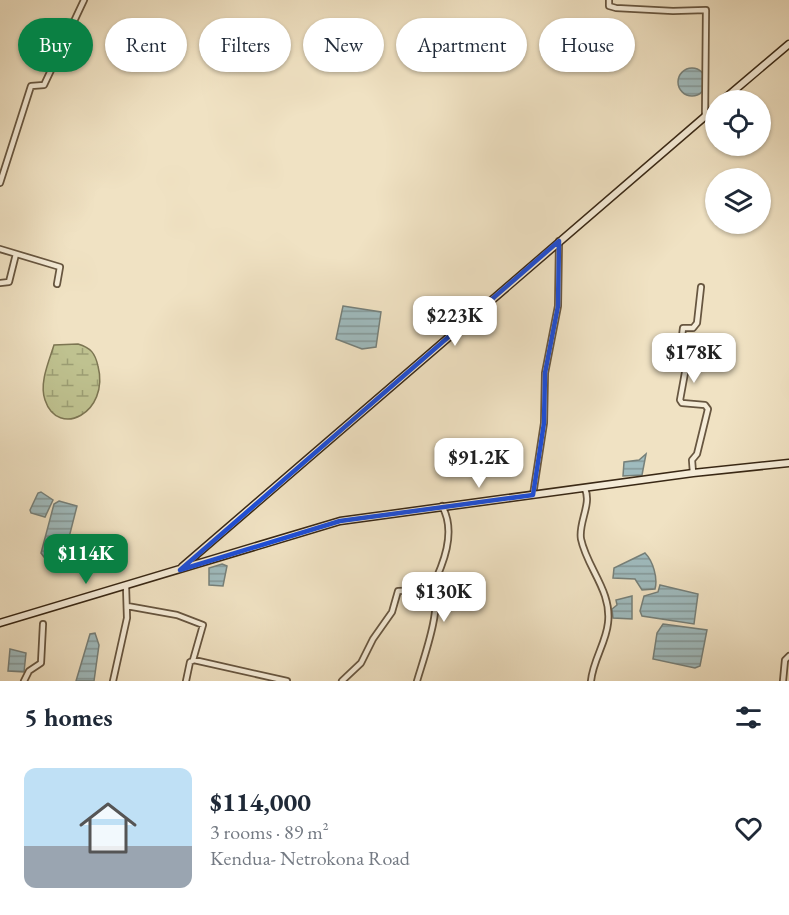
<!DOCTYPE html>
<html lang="en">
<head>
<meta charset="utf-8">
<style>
	body { margin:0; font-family:"EB Garamond",serif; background:#f6f6f7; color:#1f2937; height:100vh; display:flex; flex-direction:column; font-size:22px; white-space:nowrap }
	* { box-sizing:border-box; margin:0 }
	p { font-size:20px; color:#747a83 }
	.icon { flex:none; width:33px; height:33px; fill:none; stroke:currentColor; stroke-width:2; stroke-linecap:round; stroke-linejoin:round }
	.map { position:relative; height:681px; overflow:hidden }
	.panel { display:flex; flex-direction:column; background:#fff; flex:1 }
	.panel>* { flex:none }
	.hud { position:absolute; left:18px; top:18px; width:753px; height:54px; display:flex; gap:12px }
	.fabs { position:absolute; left:705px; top:90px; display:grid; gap:12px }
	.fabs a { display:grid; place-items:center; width:66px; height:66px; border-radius:50%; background:#fff; box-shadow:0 2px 4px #0004; font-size:30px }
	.price { position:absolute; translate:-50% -51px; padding:0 14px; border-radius:12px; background:#fff; color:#222; font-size:20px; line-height:39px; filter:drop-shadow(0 2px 3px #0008) }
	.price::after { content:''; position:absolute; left:50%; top:36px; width:18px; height:14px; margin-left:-9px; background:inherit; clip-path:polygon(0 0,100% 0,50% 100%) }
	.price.selected { background:#0b8043; color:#fff }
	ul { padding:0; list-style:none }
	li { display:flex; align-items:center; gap:18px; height:150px; padding:0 24px }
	li span { display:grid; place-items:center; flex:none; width:168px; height:120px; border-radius:12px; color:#555 }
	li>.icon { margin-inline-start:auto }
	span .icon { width:72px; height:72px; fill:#fffc; stroke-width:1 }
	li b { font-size:26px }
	h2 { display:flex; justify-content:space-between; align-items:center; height:72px; padding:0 24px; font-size:26px }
	.tag { padding:0 21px; border-radius:27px; background:#fff; box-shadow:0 2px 4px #0004; font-size:21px; line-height:54px }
	.tag.selected { background:#0b8043; color:#fff }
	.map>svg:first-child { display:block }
	.wetland { fill:url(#wetland-marsh); stroke:#7c7552; stroke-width:1.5 }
	.water { fill:url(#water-rules); stroke:#76807a; stroke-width:1.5 }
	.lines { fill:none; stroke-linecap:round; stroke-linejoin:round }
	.street-casing { stroke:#675640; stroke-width:8 }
	.secondary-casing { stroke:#392815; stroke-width:9 }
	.street { stroke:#f5ecd8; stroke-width:4.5 }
	.secondary { stroke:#f5ecd8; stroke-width:6 }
	.marked { fill:none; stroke:#1d4ed8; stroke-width:4.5; stroke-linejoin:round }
</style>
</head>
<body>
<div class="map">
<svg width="789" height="681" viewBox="0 0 789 681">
	<defs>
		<pattern id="wetland-marsh" width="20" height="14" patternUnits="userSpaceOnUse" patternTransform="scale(1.5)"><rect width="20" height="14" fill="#bfc290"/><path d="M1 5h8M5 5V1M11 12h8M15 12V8" fill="none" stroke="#9c9e74"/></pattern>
		<pattern id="water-rules" width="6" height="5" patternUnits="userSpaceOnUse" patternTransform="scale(1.5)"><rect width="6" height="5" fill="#9fbbbe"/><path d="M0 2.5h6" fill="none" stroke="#839899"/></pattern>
	</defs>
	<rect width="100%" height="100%" fill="#f0e2c3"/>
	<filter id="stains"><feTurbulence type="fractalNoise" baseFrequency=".00333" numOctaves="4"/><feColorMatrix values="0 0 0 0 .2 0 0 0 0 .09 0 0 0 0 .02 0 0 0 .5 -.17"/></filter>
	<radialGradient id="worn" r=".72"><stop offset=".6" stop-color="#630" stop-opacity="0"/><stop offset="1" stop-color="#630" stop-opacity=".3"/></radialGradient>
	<path class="wetland" d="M 78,344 C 91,348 95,353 98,366 C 110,413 58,439 45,400 C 39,383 49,361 54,345 Z"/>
	<path class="water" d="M678 82a14 14 0 1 1 28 0a14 14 0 1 1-28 0Z
		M 343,306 L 381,312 L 376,347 L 362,349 L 336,339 Z
		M 646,454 L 642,475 L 623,476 L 624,462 L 639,460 Z
		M 41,492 L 53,500 L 45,517 L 31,513 L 30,510 L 38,493 Z
		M 59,501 L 77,506 L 64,557 L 57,561 L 44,557 L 41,553 L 54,504 Z
		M 645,553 C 653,561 658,578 655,589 L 642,590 L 635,579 L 613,578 L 614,568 Z
		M 222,564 L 227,566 L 223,586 L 209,585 L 209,568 Z
		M 660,585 L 698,594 L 694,624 L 642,616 L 640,611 L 644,596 L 658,592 Z
		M 632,596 L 632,619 L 613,618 L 612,609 L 617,605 L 616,600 Z
		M 663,624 L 707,630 L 700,666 L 695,668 L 653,659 L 657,633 Z
		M 95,633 L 99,645 L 94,681 L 76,681 L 90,634 Z
		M 10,649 L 26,653 L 24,672 L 8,671 Z"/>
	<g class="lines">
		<g class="street-casing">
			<path id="street" d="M 609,0 L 609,6 L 616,8 L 673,11 L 706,10 L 705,116
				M 0,183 L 31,86 L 44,85 L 84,0
				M 0,249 L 60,267 L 57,284
				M 0,283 L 9,282 L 16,254
				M 693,473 L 692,460 L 697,454 L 708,409 L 705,405 L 682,403 L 680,400 L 688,356 L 680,353 L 683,328 L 693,328 L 697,323 L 701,287
				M 585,489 C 592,504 578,523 581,539 C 587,568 612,591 608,623 C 606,643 593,660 591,681
				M 533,495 L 544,423 L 545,373 L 558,306 L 559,241
				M 127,606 L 177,615 L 203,625 L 193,660
				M 24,681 L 29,671 L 41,663 L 43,624
				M 113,681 L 127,618 L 126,586
				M 186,681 L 190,662 L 194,660 L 287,681
				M 342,681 L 361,663 L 373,639 L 392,612 L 398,591 L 431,590 C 443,565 457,532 442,506
				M 417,681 C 423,660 443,606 433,587
				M 783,681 L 785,660 L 789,656"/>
		</g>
		<g class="secondary-casing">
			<path id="secondary" d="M 723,100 L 789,44
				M 182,567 L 716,107
				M 0,623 L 340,521 L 693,473 L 789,463"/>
		</g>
		<use href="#street" class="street"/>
		<use href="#secondary" class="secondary"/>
	</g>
	<path class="marked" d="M 559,241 L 558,306 L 545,373 L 544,423 L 533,495 L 340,521 L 180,570 Z"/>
	<rect width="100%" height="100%" filter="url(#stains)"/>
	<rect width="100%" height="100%" fill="url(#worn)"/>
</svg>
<div class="fabs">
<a><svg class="icon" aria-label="locate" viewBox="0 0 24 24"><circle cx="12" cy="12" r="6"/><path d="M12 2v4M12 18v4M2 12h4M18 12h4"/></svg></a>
<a><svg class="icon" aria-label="layers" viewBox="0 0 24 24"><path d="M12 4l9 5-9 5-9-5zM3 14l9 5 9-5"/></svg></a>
</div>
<b class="price" style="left:455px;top:347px">$223K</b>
<b class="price" style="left:694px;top:384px">$178K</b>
<b class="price" style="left:479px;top:489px">$91.2K</b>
<b class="price selected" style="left:86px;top:585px">$114K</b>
<b class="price" style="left:444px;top:623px">$130K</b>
<div class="hud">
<a class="tag selected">Buy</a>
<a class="tag">Rent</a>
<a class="tag">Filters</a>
<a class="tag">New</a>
<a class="tag">Apartment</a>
<a class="tag">House</a>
</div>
</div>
<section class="panel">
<h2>5 homes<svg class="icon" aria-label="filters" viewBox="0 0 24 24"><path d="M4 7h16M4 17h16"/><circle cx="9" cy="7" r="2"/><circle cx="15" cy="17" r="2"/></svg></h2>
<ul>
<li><span style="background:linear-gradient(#bfe0f5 65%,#9aa5b1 0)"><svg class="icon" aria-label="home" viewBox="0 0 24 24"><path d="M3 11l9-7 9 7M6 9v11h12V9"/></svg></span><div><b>$114,000</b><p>3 rooms · 89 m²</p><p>Kendua- Netrokona Road</p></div><svg class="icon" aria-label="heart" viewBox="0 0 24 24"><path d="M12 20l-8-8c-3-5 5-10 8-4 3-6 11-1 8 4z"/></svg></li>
</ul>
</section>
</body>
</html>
